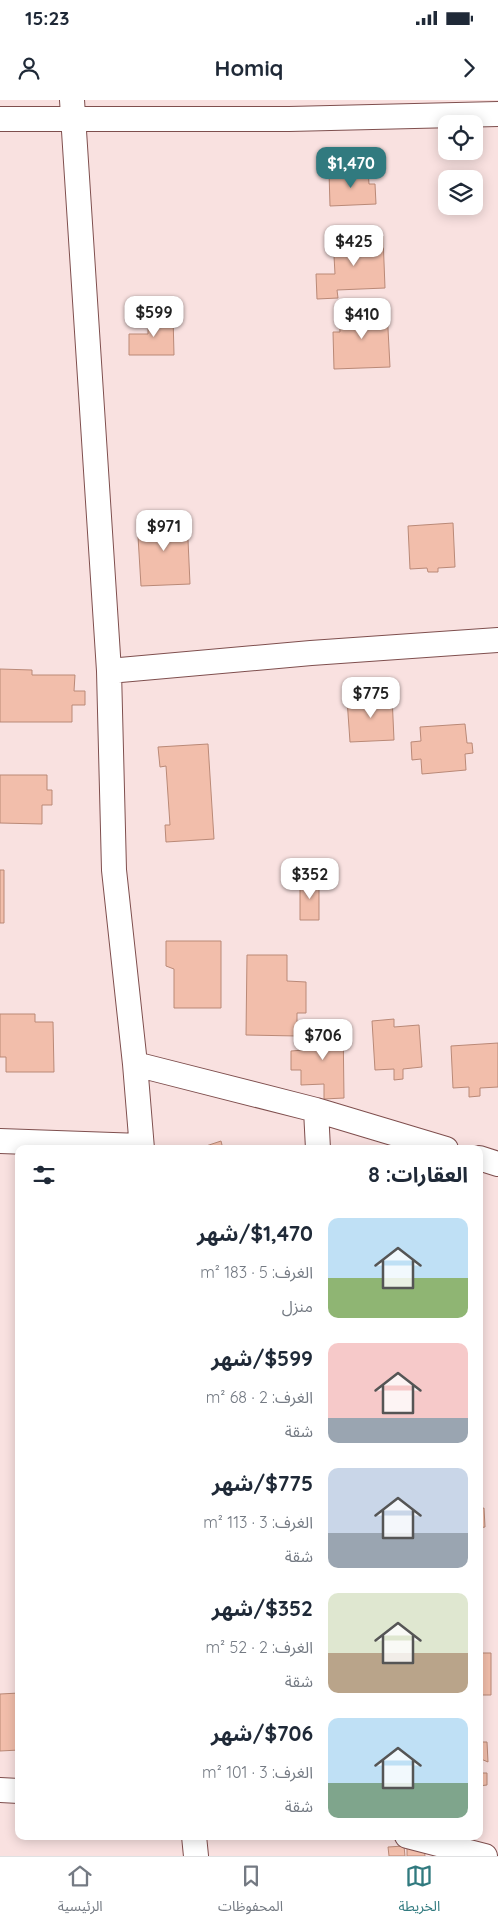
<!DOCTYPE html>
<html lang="ar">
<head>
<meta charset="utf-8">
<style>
	body { margin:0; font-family:Quicksand,"Noto Sans Arabic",sans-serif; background:#f2f2f3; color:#1f2937; direction:rtl; height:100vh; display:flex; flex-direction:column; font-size:19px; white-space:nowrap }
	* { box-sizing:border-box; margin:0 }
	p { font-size:16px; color:#747a83 }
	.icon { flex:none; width:28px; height:28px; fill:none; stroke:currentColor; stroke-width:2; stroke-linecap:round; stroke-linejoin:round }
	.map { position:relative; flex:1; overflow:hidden; direction:ltr }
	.sheet { position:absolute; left:15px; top:1045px; width:468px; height:695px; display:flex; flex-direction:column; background:#fff; border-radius:10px; box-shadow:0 2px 12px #0003; direction:rtl }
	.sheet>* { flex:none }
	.fabs { position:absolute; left:438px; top:15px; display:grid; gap:10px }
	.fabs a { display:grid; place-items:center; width:45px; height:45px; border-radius:10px; background:#fff; box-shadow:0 2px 12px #0003; font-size:25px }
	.price { position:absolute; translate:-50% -42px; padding:0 11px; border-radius:10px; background:#fff; color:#222; font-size:16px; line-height:32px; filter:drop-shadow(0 1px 2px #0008) }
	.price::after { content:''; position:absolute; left:50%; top:30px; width:15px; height:11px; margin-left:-8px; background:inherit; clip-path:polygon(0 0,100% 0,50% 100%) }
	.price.active { background:#317a7f; color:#fff }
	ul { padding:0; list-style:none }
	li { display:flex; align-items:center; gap:15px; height:125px; padding:0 15px }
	li span { display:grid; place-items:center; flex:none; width:140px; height:100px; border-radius:10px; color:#555 }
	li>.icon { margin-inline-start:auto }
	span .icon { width:60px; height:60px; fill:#fffc; stroke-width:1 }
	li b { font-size:21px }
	h2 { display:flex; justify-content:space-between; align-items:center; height:60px; padding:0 15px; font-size:21px }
	.status { display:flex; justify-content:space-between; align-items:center; height:35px; padding:0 25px; background:#fff; direction:ltr }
	.status svg { height:14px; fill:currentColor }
	header { display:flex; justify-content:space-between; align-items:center; height:65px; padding:0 15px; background:#fff; font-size:22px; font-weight:700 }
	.tabs { display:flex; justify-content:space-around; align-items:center; height:70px; border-top:1px solid #e0e1e3; background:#fff; font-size:14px; color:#747a83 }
	.tabs a { display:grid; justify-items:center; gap:2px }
	.tabs .active { color:#317a7f }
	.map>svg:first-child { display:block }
	.building { fill:#f2beab; stroke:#ba8977 }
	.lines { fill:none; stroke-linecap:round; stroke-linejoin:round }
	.street-casing { stroke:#7f4f4e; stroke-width:26 }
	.street { stroke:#fff; stroke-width:24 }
</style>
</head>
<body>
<div class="status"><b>15:23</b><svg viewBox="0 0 49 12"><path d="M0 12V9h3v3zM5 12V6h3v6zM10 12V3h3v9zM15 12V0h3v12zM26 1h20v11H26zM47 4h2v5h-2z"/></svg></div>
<header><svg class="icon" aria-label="forward" viewBox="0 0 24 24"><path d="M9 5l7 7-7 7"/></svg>Homiq<svg class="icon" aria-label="person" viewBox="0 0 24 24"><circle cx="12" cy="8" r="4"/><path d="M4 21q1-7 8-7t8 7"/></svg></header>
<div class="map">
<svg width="498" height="1756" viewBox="0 0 498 1756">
	<rect width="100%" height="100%" fill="#f9e1e0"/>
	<path class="building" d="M 368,70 L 369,84 L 375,84 L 376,104 L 330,106 L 329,72 Z
		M 383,136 L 385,188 L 337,190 L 338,198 L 317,199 L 316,174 L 335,174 L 333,138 Z
		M 357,209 L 387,210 L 390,267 L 334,269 L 333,232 L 340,232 L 339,213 L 357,213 Z
		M 148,216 L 173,216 L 174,255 L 129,255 L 129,234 L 148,234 Z
		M 187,418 L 190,484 L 141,486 L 137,420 Z
		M 453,423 L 455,467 L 438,468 L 438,472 L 428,472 L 427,468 L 410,469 L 408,426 Z
		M 0,569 L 32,570 L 32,575 L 75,575 L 74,591 L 85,591 L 85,605 L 72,605 L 72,622 L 0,622 Z
		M 377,593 L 376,598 L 392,596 L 394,640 L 350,642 L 347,599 L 362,598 L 362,595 Z
		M 465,624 L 467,643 L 472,643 L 473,653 L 465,654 L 466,670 L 422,674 L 421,659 L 412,660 L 411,642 L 421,641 L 420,627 Z
		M 208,644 L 214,739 L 166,742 L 165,725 L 170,725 L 166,666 L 160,667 L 158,647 Z
		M 0,675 L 47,675 L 47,690 L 52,690 L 52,705 L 42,705 L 42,724 L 0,723 Z
		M 0,770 L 4,770 L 4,823 L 0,823 Z
		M 300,779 L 319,779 L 319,820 L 300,820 Z
		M 166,841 L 221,841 L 221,908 L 174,908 L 174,869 L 166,866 Z
		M 247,855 L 287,855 L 287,881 L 306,882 L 306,913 L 297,913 L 297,936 L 246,935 Z
		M 0,914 L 35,914 L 35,922 L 53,922 L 54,972 L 6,972 L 6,957 L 0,957 Z
		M 394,919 L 394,927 L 419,925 L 422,967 L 403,969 L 403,979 L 394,980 L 394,969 L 375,970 L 372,921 Z
		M 332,922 L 343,922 L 344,998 L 324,999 L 324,984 L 301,985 L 301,970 L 291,970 L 291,951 L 304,950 L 304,938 L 317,938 L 317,931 L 332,931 Z
		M 498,943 L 498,987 L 480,988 L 480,996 L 469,997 L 469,987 L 453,988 L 451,946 Z
		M 221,1041 L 223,1049 L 197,1049 Z
		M 484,1408 L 485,1427 L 479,1428 L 479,1409 Z
		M 479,1553 L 491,1553 L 491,1595 L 479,1595 Z
		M 19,1593 L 19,1650 L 0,1651 L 0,1594 Z
		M 479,1642 L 487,1642 L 488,1662 L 481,1659 L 481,1673 L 487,1673 L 487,1685 L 479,1686 Z
		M 404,1746 L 405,1756 L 389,1756 L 388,1747 Z
		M 424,1747 L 425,1756 L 407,1756 L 407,1748 Z"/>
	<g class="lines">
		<g class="street-casing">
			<path id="street" d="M 72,0 L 109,571 L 114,770 L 135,964 L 142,1049
				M 0,19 L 289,19 L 498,14
				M 109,571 L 311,553 L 498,540
				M 135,964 L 316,1010 L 446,1049
				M 316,1010 L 318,1049
				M 0,1041 L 141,1046
				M 479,1058 L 498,1064
				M 0,1690 L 19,1691
				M 194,1736 L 196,1756
				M 407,1736 L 485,1756"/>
		</g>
		<use href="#street" class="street"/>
	</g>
</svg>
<div class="fabs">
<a><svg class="icon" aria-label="locate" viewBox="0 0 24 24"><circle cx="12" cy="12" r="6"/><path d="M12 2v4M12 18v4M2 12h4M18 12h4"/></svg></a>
<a><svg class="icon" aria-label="layers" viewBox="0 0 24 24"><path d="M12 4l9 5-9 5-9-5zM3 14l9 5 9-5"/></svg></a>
</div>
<b class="price active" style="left:351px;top:89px">$1,470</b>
<b class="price" style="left:354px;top:167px">$425</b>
<b class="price" style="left:154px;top:238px">$599</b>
<b class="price" style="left:362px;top:240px">$410</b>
<b class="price" style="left:164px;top:452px">$971</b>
<b class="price" style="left:371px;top:619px">$775</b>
<b class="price" style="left:310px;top:800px">$352</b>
<b class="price" style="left:323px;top:961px">$706</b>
<section class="sheet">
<h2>العقارات: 8<svg class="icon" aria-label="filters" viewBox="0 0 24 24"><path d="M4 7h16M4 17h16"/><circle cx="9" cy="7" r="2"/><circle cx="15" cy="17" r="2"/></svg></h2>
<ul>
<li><span style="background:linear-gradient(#bfe0f5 60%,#8fb573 0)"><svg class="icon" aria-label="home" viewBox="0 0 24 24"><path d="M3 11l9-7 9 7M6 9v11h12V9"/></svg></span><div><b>$1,470/شهر</b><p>الغرف: 5 · 183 m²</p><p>منزل</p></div></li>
<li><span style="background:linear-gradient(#f6c9c9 75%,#9aa5b1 0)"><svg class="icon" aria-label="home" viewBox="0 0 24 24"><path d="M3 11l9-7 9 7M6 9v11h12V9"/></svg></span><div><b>$599/شهر</b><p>الغرف: 2 · 68 m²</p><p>شقة</p></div></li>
<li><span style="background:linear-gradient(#c9d6e8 65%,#9aa5b1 0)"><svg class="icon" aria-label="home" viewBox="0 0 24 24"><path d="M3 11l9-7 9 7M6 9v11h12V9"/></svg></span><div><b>$775/شهر</b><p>الغرف: 3 · 113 m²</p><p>شقة</p></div></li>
<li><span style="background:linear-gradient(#dfe7d0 60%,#b9a48a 0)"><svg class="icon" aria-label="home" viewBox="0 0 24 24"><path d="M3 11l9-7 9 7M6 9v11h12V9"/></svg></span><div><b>$352/شهر</b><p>الغرف: 2 · 52 m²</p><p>شقة</p></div></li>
<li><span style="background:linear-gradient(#bfe0f5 65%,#7fa58c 0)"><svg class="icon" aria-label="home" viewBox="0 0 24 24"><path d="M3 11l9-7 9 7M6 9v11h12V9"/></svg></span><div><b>$706/شهر</b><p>الغرف: 3 · 101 m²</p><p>شقة</p></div></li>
</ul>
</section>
</div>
<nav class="tabs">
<a class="active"><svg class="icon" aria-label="map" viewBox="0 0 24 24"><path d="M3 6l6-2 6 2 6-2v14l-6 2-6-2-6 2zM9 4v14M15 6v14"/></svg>الخريطة</a>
<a><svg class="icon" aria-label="saved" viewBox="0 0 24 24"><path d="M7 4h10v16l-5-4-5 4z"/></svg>المحفوظات</a>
<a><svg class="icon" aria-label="home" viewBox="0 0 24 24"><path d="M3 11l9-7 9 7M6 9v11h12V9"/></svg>الرئيسية</a>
</nav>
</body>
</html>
